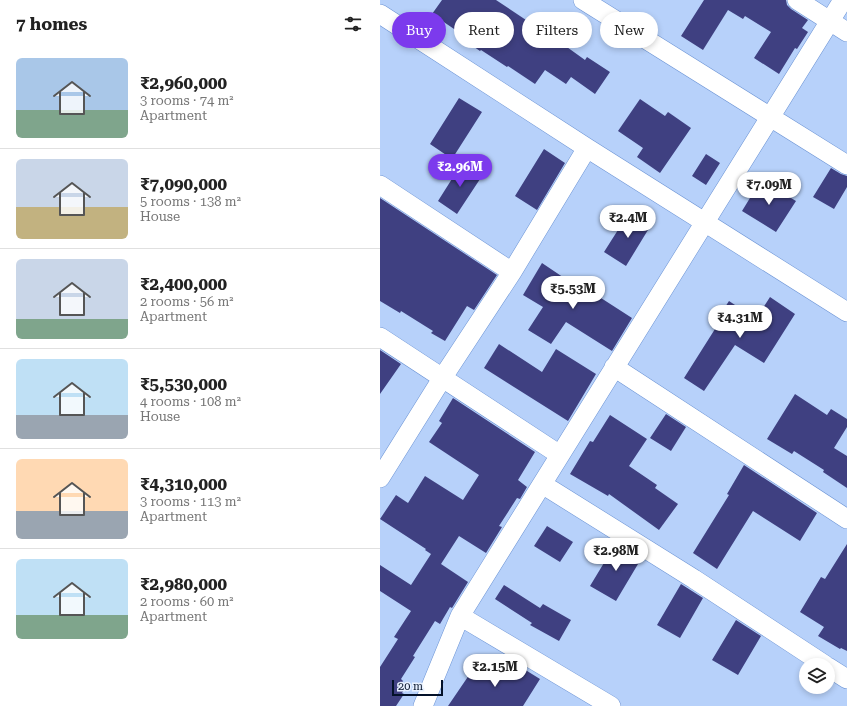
<!DOCTYPE html>
<html lang="en">
<head>
<meta charset="utf-8">
<style>
	body { margin:0; font-family:"Roboto Serif",serif; background:#f6f6f6; color:#222; height:100vh; display:flex; flex-direction:column; font-size:15px; white-space:nowrap }
	* { box-sizing:border-box; margin:0 }
	p { font-size:13px; color:#767676 }
	.icon { flex:none; width:22px; height:22px; fill:none; stroke:currentColor; stroke-width:2; stroke-linecap:round; stroke-linejoin:round }
	.map { position:relative; flex:1; overflow:hidden }
	.sheet { display:flex; flex-direction:column; background:#fff; width:380px }
	.sheet>* { flex:none }
	.banner { position:absolute; left:12px; top:12px; width:380px; height:36px; display:flex; gap:8px }
	.controls { position:absolute; left:419px; top:658px; display:grid; gap:8px }
	.controls a { display:grid; place-items:center; width:36px; height:36px; border-radius:50%; background:#fff; box-shadow:0 2px 6px #0003; font-size:20px }
	.scale { position:absolute; left:12px; bottom:10px; width:51px; box-sizing:border-box; padding-left:4px; border:2px solid #04122a; border-top:0; font-size:11px; line-height:14px; white-space:nowrap; color:#04122a; -webkit-text-stroke:3px #e8f1ff; paint-order:stroke }
	.price { position:absolute; translate:-50% -34px; padding:0 9px; border-radius:14px; background:#fff; color:#222; font-size:13px; line-height:26px; filter:drop-shadow(0 1px 2px #0008) }
	.price::after { content:''; position:absolute; left:50%; top:24px; width:12px; height:9px; margin-left:-6px; background:inherit; clip-path:polygon(0 0,100% 0,50% 100%) }
	.price.active { background:#7c3aed; color:#fff }
	ul { padding:0; list-style:none }
	li { display:flex; align-items:center; gap:12px; height:100px; padding:0 16px }
	li+li { border-top:1px solid #e0e0e0 }
	li span { display:grid; place-items:center; flex:none; width:112px; height:80px; border-radius:6px; color:#555 }
	li>.icon { margin-inline-start:auto }
	span .icon { width:48px; height:48px; fill:#fffc; stroke-width:1 }
	li b { font-size:17px }
	h2 { display:flex; justify-content:space-between; align-items:center; height:48px; padding:0 16px; font-size:17px }
	.chip { padding:0 14px; border-radius:18px; background:#fff; box-shadow:0 2px 6px #0003; font-size:14px; line-height:36px }
	.chip.active { background:#7c3aed; color:#fff }
	main { display:flex; flex:1; min-height:0 }
	.map>svg:first-child { display:block }
	.building { fill:#3f4081 }
	.lines { fill:none; stroke-linecap:round; stroke-linejoin:round }
	.minor-casing { stroke:#6c94d5; stroke-width:20 }
	.minor { stroke:#fff; stroke-width:19 }
</style>
</head>
<body>
<main>
<section class="sheet">
<h2>7 homes<svg class="icon" aria-label="filters" viewBox="0 0 24 24"><path d="M4 7h16M4 17h16"/><circle cx="9" cy="7" r="2"/><circle cx="15" cy="17" r="2"/></svg></h2>
<ul>
<li><span style="background:linear-gradient(#a9c7e8 65%,#7fa58c 0)"><svg class="icon" aria-label="home" viewBox="0 0 24 24"><path d="M3 11l9-7 9 7M6 9v11h12V9"/></svg></span><div><b>₹2,960,000</b><p>3 rooms · 74 m²</p><p>Apartment</p></div></li>
<li><span style="background:linear-gradient(#c9d6e8 60%,#c2b280 0)"><svg class="icon" aria-label="home" viewBox="0 0 24 24"><path d="M3 11l9-7 9 7M6 9v11h12V9"/></svg></span><div><b>₹7,090,000</b><p>5 rooms · 138 m²</p><p>House</p></div></li>
<li><span style="background:linear-gradient(#c9d6e8 75%,#7fa58c 0)"><svg class="icon" aria-label="home" viewBox="0 0 24 24"><path d="M3 11l9-7 9 7M6 9v11h12V9"/></svg></span><div><b>₹2,400,000</b><p>2 rooms · 56 m²</p><p>Apartment</p></div></li>
<li><span style="background:linear-gradient(#bfe0f5 70%,#9aa5b1 0)"><svg class="icon" aria-label="home" viewBox="0 0 24 24"><path d="M3 11l9-7 9 7M6 9v11h12V9"/></svg></span><div><b>₹5,530,000</b><p>4 rooms · 108 m²</p><p>House</p></div></li>
<li><span style="background:linear-gradient(#ffd9b3 65%,#9aa5b1 0)"><svg class="icon" aria-label="home" viewBox="0 0 24 24"><path d="M3 11l9-7 9 7M6 9v11h12V9"/></svg></span><div><b>₹4,310,000</b><p>3 rooms · 113 m²</p><p>Apartment</p></div></li>
<li><span style="background:linear-gradient(#bfe0f5 70%,#7fa58c 0)"><svg class="icon" aria-label="home" viewBox="0 0 24 24"><path d="M3 11l9-7 9 7M6 9v11h12V9"/></svg></span><div><b>₹2,980,000</b><p>2 rooms · 60 m²</p><p>Apartment</p></div></li>
</ul>
</section>
<div class="map">
<svg width="467" height="706" viewBox="0 0 467 706">
	<rect width="100%" height="100%" fill="#b7d1fa"/>
	<path class="building" d="M 62,0 L 116,0 L 158,28 L 159,27 L 205,60 L 207,57 L 230,72 L 215,94 L 191,77 L 186,84 L 165,70 L 155,84 L 128,66 L 127,67 L 101,50 L 100,51 L 75,34 L 77,31 L 52,14 Z
		M 324,0 L 406,0 L 407,5 L 411,9 L 428,20 L 422,28 L 428,32 L 417,49 L 415,48 L 399,74 L 374,58 L 391,32 L 365,16 L 363,19 L 348,10 L 323,50 L 301,36 Z
		M 79,98 L 102,112 L 72,159 L 50,144 Z
		M 260,99 L 285,116 L 288,112 L 311,128 L 280,173 L 257,157 L 263,148 L 238,131 Z
		M 164,149 L 185,163 L 157,210 L 135,196 Z
		M 326,154 L 340,163 L 326,185 L 312,176 Z
		M 82,163 L 102,176 L 77,214 L 58,201 Z
		M 451,168 L 461,174 L 467,176 L 467,187 L 454,209 L 433,197 Z
		M 381,180 L 416,201 L 396,232 L 362,211 Z
		M 0,198 L 117,275 L 94,310 L 87,306 L 65,341 L 51,333 L 53,331 L 21,311 L 20,313 L 0,301 Z
		M 250,211 L 271,225 L 246,266 L 224,252 Z
		M 162,263 L 205,292 L 207,289 L 252,318 L 232,351 L 186,322 L 171,344 L 148,330 L 163,307 L 143,295 Z
		M 390,297 L 415,314 L 384,363 L 355,345 L 324,391 L 304,378 L 335,329 L 332,327 L 349,301 L 376,319 Z
		M 119,344 L 162,372 L 176,349 L 216,374 L 188,421 L 104,368 Z
		M 0,350 L 21,364 L 0,394 Z
		M 415,394 L 447,415 L 451,409 L 467,419 L 467,427 L 454,448 L 467,456 L 467,488 L 443,472 L 444,470 L 414,451 L 412,454 L 387,439 Z
		M 73,398 L 155,452 L 138,480 L 147,487 L 140,499 L 137,498 L 119,526 L 122,527 L 106,553 L 79,536 L 61,564 L 88,582 L 72,608 L 70,607 L 60,624 L 55,621 L 33,656 L 35,657 L 21,679 L 23,681 L 21,684 L 26,687 L 22,693 L 24,694 L 16,706 L 0,706 L 0,667 L 18,639 L 14,637 L 31,611 L 0,591 L 0,565 L 31,585 L 51,554 L 45,550 L 46,549 L 0,519 L 16,495 L 28,503 L 45,476 L 83,500 L 99,475 L 49,442 L 62,423 L 59,421 Z
		M 286,414 L 306,427 L 291,451 L 270,438 Z
		M 230,415 L 267,439 L 249,466 L 277,485 L 275,488 L 298,504 L 279,530 L 229,494 L 228,496 L 190,474 L 210,441 L 213,442 Z
		M 364,465 L 437,513 L 420,541 L 373,511 L 337,569 L 313,553 L 349,495 L 347,494 Z
		M 167,526 L 193,542 L 180,562 L 154,546 Z
		M 236,543 L 261,559 L 236,601 L 210,586 Z
		M 467,544 L 467,651 L 461,648 L 460,649 L 438,636 L 444,627 L 420,612 L 441,577 L 445,579 Z
		M 301,584 L 323,598 L 300,638 L 277,625 Z
		M 124,585 L 160,608 L 163,604 L 191,620 L 179,641 L 150,625 L 152,623 L 115,599 Z
		M 356,620 L 381,636 L 358,675 L 332,660 Z
		M 100,659 L 130,679 L 139,666 L 160,679 L 143,706 L 68,706 Z"/>
	<g class="lines">
		<g class="minor-casing">
			<path id="minor" d="M 203,0 L 467,165
				M 417,0 L 467,32
				M 0,14 L 207,148 L 467,312
				M 0,185 L 132,272
				M 0,337 L 180,455
				M 234,367 L 467,519
				M 0,478 L 63,377 L 132,272 L 207,148
				M 162,484 L 314,579 L 445,665
				M 80,616 L 231,706
				M 448,667 L 467,679
				M 43,706 L 80,616 L 463,0"/>
		</g>
		<use href="#minor" class="minor"/>
	</g>
</svg>
<div class="controls">
<a><svg class="icon" aria-label="layers" viewBox="0 0 24 24"><path d="M12 4l9 5-9 5-9-5zM3 14l9 5 9-5"/></svg></a>
</div>
<div class="scale">20 m</div>
<b class="price active" style="left:80px;top:188px">₹2.96M</b>
<b class="price" style="left:389px;top:206px">₹7.09M</b>
<b class="price" style="left:248px;top:239px">₹2.4M</b>
<b class="price" style="left:193px;top:310px">₹5.53M</b>
<b class="price" style="left:360px;top:339px">₹4.31M</b>
<b class="price" style="left:236px;top:572px">₹2.98M</b>
<b class="price" style="left:115px;top:688px">₹2.15M</b>
<div class="banner">
<a class="chip active">Buy</a>
<a class="chip">Rent</a>
<a class="chip">Filters</a>
<a class="chip">New</a>
</div>
</div>
</main>
</body>
</html>
